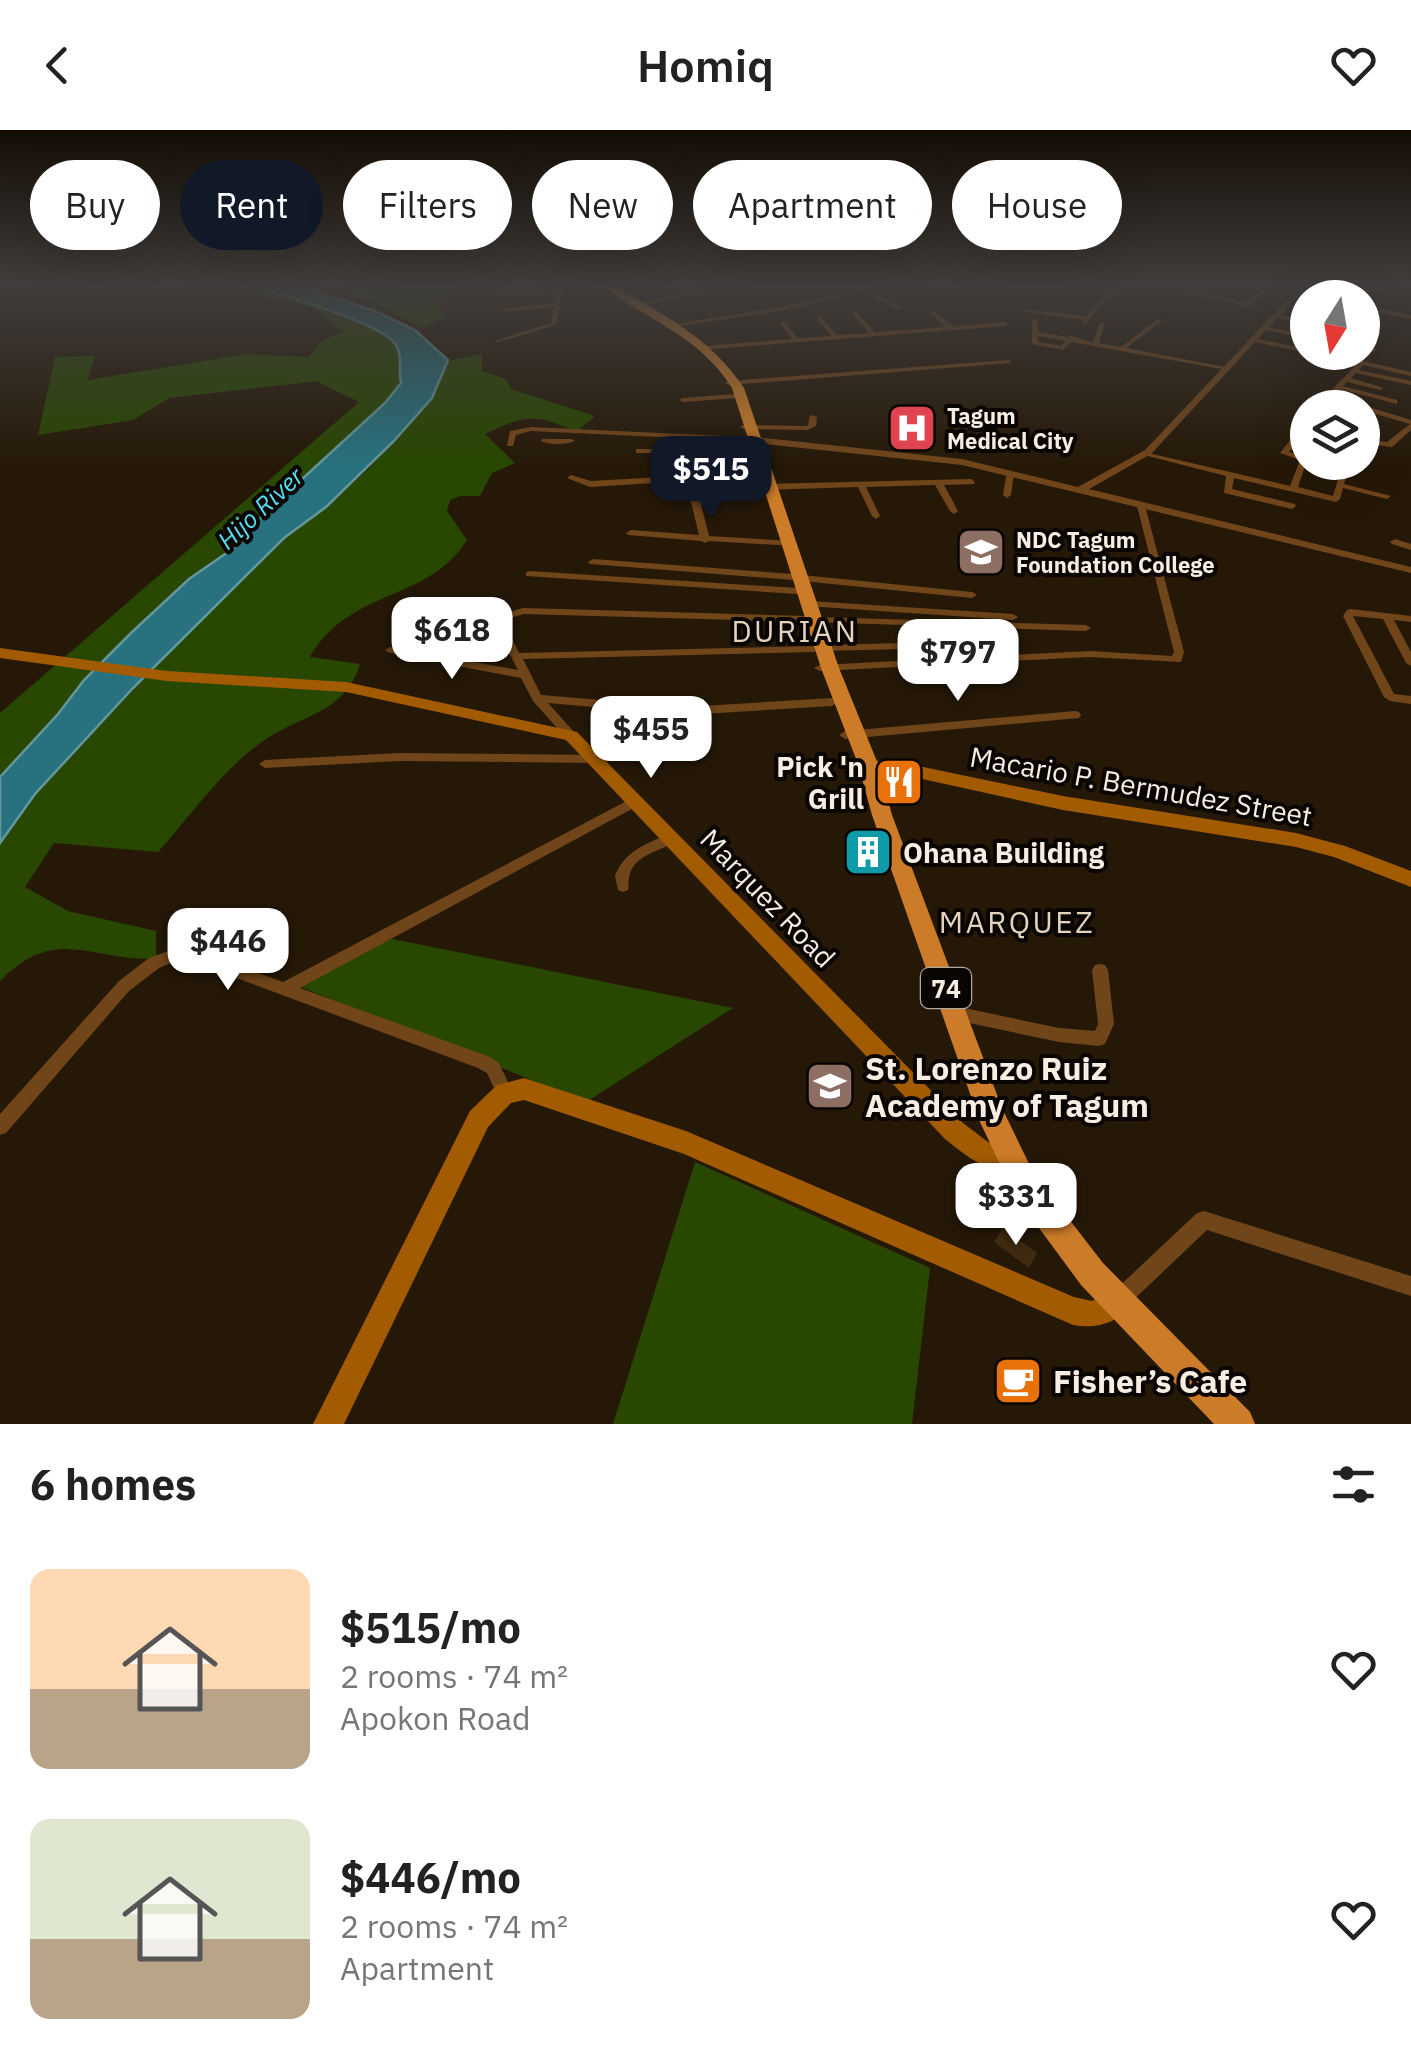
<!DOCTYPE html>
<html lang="en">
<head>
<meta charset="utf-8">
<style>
	body { margin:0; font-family:"IBM Plex Sans",sans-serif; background:#f2f2f2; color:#222; height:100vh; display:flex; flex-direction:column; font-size:38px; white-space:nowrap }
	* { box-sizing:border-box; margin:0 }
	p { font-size:32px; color:#767676 }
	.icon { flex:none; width:55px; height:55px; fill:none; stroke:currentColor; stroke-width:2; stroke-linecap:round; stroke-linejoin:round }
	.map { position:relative; height:1294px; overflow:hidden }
	.details { display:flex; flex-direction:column; background:#fff; flex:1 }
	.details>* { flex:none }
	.guide { position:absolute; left:30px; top:30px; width:1352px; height:90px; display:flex; gap:20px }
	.needle { width:65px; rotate:191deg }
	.fabs { position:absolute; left:1290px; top:150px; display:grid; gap:20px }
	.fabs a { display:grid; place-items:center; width:90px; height:90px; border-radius:50%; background:#fff; box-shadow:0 10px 40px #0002; font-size:50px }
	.price { position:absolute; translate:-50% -85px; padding:0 22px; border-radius:20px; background:#fff; color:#222; font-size:32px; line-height:65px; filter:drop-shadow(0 2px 5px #0008) }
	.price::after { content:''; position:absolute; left:50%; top:60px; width:30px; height:22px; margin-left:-15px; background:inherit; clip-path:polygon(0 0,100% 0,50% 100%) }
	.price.selected { background:#111827; color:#fff }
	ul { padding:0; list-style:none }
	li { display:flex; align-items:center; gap:30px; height:250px; padding:0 30px }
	li span { display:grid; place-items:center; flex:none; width:280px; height:200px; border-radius:20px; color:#555 }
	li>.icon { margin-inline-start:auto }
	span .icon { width:120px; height:120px; fill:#fffc; stroke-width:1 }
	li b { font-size:42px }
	h2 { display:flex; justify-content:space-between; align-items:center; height:120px; padding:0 30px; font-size:42px }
	.chip { padding:0 35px; border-radius:45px; background:#fff; box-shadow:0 10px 40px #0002; font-size:35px; line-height:90px }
	.chip.selected { background:#111827; color:#fff }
	header { display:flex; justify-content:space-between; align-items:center; height:130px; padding:0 30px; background:#fff; font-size:45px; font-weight:600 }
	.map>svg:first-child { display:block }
	.forest { fill:#284701 }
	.water { fill:#27727e; stroke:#65979c; stroke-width:2.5 }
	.building { fill:#402b12 }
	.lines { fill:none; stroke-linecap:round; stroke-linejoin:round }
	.minor { fill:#71451a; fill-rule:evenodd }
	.tertiary { fill:#71451a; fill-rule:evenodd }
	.secondary { fill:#a25b01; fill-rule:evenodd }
	.trunk { fill:#cc7c28; fill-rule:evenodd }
	.labels { text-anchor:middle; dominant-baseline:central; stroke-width:8; stroke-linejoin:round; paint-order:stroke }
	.far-poi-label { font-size:22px; font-weight:bold; fill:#f7ede3; stroke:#090502; text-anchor:start }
	.far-water-label { font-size:25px; font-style:italic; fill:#53e0f7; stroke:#090502 }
	.shield { fill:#090502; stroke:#b0a7a0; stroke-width:2.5 }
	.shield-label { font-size:25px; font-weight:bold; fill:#f7ede3 }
	.poi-label { font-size:28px; font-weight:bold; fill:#f7ede3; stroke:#090502; text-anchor:end }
	.street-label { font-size:28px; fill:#f7ede3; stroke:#090502 }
	.neighbourhood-label { font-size:30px; letter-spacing:2.5px; fill:#e5d3be; stroke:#090502 }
	.near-poi-label { font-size:32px; font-weight:bold; fill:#f7ede3; stroke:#090502; text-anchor:start }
</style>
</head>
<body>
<header><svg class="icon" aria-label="back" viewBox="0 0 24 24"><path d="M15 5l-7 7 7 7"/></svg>Homiq<svg class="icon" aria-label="heart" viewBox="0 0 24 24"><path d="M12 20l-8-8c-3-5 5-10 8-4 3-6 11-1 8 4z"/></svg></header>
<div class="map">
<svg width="1411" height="1294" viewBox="0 0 1411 1294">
	<rect width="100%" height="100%" fill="#251807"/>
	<path class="forest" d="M 237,155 C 259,155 380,195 392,208 C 405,224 403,249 393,266 L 264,383 L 238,415 L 189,449 L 131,503 L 84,550 L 58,584 L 0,647 L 0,583 L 359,272 L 316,251 L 169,268 L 133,290 L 38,305 L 55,227 L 95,226 L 88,250 L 245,224 L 309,227 L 319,213 L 343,201 L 311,176 L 262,167 Z
		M 322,155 L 441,155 L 448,161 L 437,180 L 445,186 L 422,198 L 372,171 Z
		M 482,224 L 482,241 L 506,249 L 511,259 L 595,286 L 576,302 C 537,283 523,285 485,304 L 515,333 L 492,343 L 480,366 L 460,366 L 450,370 L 447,381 L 467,410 C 429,472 349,458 310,527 L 360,534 C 346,582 302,585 266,609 C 224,637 192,684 158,722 L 54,713 L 25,757 L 68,781 L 156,801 L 156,829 C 90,831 56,794 0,851 L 0,713 L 35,664 L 133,558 L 284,408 L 326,377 L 369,338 L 432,268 L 448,231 Z
		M 388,808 L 733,878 L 586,972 L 301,857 Z
		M 695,1032 L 930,1138 L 912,1294 L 613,1294 Z"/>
	<path class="water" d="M 248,155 L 302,157 L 375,181 L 415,200 L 448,230 L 432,268 L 393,312 L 326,377 L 284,408 L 133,558 L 35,664 L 0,713 L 0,647 L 58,584 L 84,550 L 131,503 L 189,449 L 238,415 L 264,384 L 385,273 L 401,253 C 398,240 403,227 396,215 C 384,194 276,163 248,155 Z"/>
	<path class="building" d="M 872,706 L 883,735 L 863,736 L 854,708 Z
		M 1003,1098 L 1037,1123 L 1029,1138 L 994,1112 Z"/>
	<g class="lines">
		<path class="minor" d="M 558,155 L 564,155 L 556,195 L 495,213 L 495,211 L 551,193 L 554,177 L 503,182 L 501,179 L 555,173 L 557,161 L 492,166 L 490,163 L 558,157 Z
			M 724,155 L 737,155 L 631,178 L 628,176 Z
			M 881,155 L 893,155 L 871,161 L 901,177 L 901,179 L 897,179 L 865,162 L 786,180 L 667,198 L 664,196 L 786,176 Z
			M 1044,155 L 1111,161 L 1119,155 L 1126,155 L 1102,174 L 1085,194 L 1082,192 L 1084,190 L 1020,181 L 1023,179 L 1086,186 L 1098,172 L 1107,164 L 1046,158 Z
			M 1151,155 L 1163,155 L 1247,173 L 1262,160 L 1267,161 L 1248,177 Z
			M 1240,155 L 1260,157 L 1257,159 Z
			M 1350,155 L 1365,155 L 1391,161 L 1388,163 Z
			M 1274,157 L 1314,166 L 1317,168 L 1308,168 L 1272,160 Z
			M 1362,175 L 1411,185 L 1411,189 L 1362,179 Z
			M 932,180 L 953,196 L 1005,192 L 1008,194 L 1005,196 L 700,220 L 697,218 L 700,216 L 792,209 L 780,193 L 783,191 L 798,208 L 831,206 L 816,187 L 819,185 L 837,205 L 869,203 L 852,183 L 855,181 L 875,202 L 946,197 L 930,183 Z
			M 1275,184 L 1308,190 L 1308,194 L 1273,187 Z
			M 1158,189 L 1163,190 L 1126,218 L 1225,237 L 1228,239 L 1227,240 L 1071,212 L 1063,220 L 1032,214 L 1032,191 L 1035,189 L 1038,191 L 1038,202 L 1068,207 L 1071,206 L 1093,212 L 1100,193 L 1105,192 L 1099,213 L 1121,217 ZM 1038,206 L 1065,211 L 1061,216 L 1038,212 Z
			M 1263,196 L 1308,205 L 1308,209 L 1261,199 Z
			M 1362,201 L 1374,204 L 1371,206 L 1362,205 Z
			M 1252,208 L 1308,219 L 1308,222 L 1310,222 L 1308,223 L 1250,211 L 1250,209 Z
			M 1362,216 L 1375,219 L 1376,220 L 1373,222 L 1362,220 Z
			M 1310,222 L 1324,222 L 1411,242 L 1411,246 L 1363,235 L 1359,240 L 1411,251 L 1411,255 L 1356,243 L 1351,248 L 1384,258 L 1380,260 L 1347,252 L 1343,256 L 1397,270 L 1397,274 L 1340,259 L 1333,266 L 1411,290 L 1411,300 L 1392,317 L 1362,313 L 1362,309 L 1387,312 L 1410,294 L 1362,280 L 1362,278 L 1354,278 L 1329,270 L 1322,278 L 1314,278 L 1357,234 Z
			M 1008,230 L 1010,231 L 1010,233 L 729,255 L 725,253 L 729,251 Z
			M 734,264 L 738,266 L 737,268 L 683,272 L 679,270 L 683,268 Z
			M 810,285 L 817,287 L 816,296 L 807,300 L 744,299 L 740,297 L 744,295 L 806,296 L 808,295 Z
			M 1305,286 L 1308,286 L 1308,296 L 1304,294 Z
			M 531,297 L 746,307 L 750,309 L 746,311 L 531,301 L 516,305 L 513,316 L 507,316 L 510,301 Z
			M 542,309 L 571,309 L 575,311 C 567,315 549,315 541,311 Z
			M 1291,309 L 1298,311 L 1289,322 L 1308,327 L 1298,357 L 1333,366 L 1340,343 L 1311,332 L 1324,332 L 1345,340 L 1354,332 L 1362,332 L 1362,330 L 1363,334 L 1346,347 L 1344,354 L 1391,366 L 1387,369 L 1343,358 L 1340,369 L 1336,372 L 1234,348 L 1232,359 L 1295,374 L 1296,376 L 1292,379 L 1224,363 L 1226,346 L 1140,324 L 1144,322 L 1290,356 L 1300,330 L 1280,323 Z
			M 636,319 L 750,319 L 754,321 L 750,323 L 636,323 Z
			M 767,341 L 771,343 L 770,345 L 695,350 L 709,406 L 791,411 L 794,412 L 794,416 L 709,411 L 705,413 L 701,411 L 628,405 L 626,403 L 631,400 L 699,405 L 686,351 L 590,357 L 567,348 L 571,345 L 591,351 Z
			M 1007,341 L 1014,343 L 1011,365 L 1007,368 L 1003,365 Z
			M 971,349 L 975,352 L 974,354 L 944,355 L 958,381 L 954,384 L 950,381 L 935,355 L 866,357 L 880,386 L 876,389 L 872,386 L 858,357 L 763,360 L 759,357 L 763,354 Z
			M 1141,373 L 1145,376 L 1184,522 L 1181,532 L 1090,527 L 820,541 L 814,538 L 820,535 L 1090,521 L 1172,526 L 1174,522 L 1137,376 Z
			M 1395,409 L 1411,414 L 1411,420 L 1392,414 L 1390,412 Z
			M 593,429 L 793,444 L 798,447 L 802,445 L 972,462 L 977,465 L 972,468 L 802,451 L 797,448 L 793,450 L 590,434 L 588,432 Z
			M 529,441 L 797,458 L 802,461 L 797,464 L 526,446 L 526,442 Z
			M 810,471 L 1013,484 L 1018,487 L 1013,490 L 806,476 L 806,472 Z
			M 523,478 L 805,486 L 810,489 L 805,492 L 524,484 L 510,488 L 504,493 L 519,523 L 814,516 L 819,518 L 824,515 L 943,512 L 948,515 L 943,518 L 824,521 L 819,519 L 814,522 L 523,529 L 541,565 L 685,577 L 832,568 L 838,572 L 832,576 L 685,585 L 548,573 L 575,603 L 577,606 L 575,609 L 567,609 L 533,571 L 521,548 L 390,523 L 385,520 L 390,517 L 518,540 L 495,496 L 447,489 L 442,486 L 447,483 L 497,490 L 502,484 Z
			M 1351,479 L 1411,486 L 1411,492 L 1394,490 L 1411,522 L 1411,536 L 1406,533 L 1383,489 L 1353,486 L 1394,564 L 1411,566 L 1411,574 L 1390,571 L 1384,567 L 1343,486 L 1347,480 Z
			M 816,487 L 1086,495 L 1091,498 L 1086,501 L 812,492 L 811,490 Z
			M 1075,581 L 1079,582 L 1081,585 L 1079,588 L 845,609 L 839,605 L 845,601 Z
			M 400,623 L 596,625 L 602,629 L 596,633 L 400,631 L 265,638 L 259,634 L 265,630 Z
			M 636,666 L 641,668 L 642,671 L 641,674 L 300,858 L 490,927 L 499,933 L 513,963 L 511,969 L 505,971 L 499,969 L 487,943 L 478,938 L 191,831 L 171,833 L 159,838 L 129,861 L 6,1003 L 0,1005 L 0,984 L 119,851 L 149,828 L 171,820 L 191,819 L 283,852 Z
			M 672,703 L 677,704 L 679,708 L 677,712 C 662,719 634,726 630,744 C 628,749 629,755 628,760 L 623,762 L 618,760 L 615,746 C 624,721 649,712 672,703 Z
			M 1100,834 L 1105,835 L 1108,840 L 1114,894 L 1105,914 L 1099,916 L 1059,912 L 955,890 L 949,888 L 947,883 L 949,878 L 955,876 L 1059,898 L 1095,901 L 1098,894 L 1092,840 L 1095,835 Z
			M 1204,1081 L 1411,1146 L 1411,1166 L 1207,1100 L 1127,1176 L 1120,1179 L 1113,1176 L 1110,1169 L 1113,1162 L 1197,1083 Z"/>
		<path class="tertiary" d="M 1301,155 L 1308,155 L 1151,324 L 1089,359 L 1411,437 L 1411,443 L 962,335 L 746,312 L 741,309 L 746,306 L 962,329 L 1078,357 L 1145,320 Z"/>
		<path class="secondary" d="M 0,518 L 167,541 L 346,552 L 577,602 L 963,993 L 988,1012 L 1020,1022 L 1023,1031 L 1020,1040 C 994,1050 964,1024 945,1009 L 566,610 L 346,562 L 167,551 L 0,528 Z
			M 856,629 L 904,633 L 1063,666 L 1296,703 L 1345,716 L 1411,741 L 1411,757 L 1334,727 L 1296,717 L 1063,680 L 904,645 L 850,639 L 847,635 L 850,631 Z
			M 524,948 L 686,1001 L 1074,1167 L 1092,1171 L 1117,1157 L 1127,1161 L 1131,1171 C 1121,1194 1095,1199 1073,1195 L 684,1024 L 524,970 L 511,973 L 488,997 L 344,1294 L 313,1294 L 470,981 L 497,955 Z"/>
		<path class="trunk" d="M 601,155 L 612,155 C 663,184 711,208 744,258 L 839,538 L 878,634 L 892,685 L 1002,978 L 1034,1044 L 1103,1133 L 1250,1282 L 1255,1294 L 1214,1294 L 1081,1155 L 1014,1064 L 980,992 L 872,685 L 858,634 L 821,538 L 732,258 C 700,206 647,190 601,155 Z"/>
	</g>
	<linearGradient id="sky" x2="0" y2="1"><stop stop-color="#140d04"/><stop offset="0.46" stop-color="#403d3c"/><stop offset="1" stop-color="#403d3c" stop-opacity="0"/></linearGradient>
	<rect width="1411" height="336" fill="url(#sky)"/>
	<defs>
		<g id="hospital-square" transform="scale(2.5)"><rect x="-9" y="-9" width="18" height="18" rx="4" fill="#e0444e" stroke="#090502"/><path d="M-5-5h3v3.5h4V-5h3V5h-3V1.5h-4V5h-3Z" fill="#fff"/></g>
		<g id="university-square" transform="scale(2.5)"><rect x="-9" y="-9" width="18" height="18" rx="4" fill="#8d6e63" stroke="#090502"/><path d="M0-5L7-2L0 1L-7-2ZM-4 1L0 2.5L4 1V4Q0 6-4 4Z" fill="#fff"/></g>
		<g id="restaurant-square" transform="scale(2.5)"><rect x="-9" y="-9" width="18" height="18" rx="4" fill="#e8710a" stroke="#090502"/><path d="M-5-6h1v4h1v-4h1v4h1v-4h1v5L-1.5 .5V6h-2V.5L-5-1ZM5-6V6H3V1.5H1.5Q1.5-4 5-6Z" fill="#fff"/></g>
		<g id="building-square" transform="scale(2.5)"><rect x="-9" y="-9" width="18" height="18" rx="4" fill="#0f9aa8" stroke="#090502"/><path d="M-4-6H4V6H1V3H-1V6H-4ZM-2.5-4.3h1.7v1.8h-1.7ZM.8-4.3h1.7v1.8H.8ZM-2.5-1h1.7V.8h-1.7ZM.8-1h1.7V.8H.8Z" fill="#fff"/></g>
		<g id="school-square" transform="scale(2.5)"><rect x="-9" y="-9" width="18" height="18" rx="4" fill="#8d6e63" stroke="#090502"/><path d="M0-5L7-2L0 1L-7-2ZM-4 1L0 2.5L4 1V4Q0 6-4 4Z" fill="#fff"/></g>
		<g id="cafe-square" transform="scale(2.5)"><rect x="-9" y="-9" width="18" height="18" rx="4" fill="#e8710a" stroke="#090502"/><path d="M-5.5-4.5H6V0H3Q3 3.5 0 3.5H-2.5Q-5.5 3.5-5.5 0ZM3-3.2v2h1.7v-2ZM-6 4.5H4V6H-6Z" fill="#fff"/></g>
	</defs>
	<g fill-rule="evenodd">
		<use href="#hospital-square" x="912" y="298"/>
		<use href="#university-square" x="981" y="422"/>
		<use href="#restaurant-square" x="899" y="652"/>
		<use href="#building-square" x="868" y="722"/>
		<use href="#school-square" x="830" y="956"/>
		<use href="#cafe-square" x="1018" y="1251"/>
	</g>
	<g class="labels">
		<g class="far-poi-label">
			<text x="947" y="285">Tagum<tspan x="947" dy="25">Medical City</tspan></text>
			<text x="1016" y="409">NDC Tagum<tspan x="1016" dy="25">Foundation College</tspan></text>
		</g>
		<g class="far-water-label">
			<text transform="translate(260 378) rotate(-43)">Hijo River</text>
		</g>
		<rect class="shield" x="921" y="838" width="50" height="40" rx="8"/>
		<g class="shield-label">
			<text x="946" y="858">74</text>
		</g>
		<g class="poi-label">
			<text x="864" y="636">Pick 'n<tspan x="864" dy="32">Grill</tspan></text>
			<text x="903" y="722" text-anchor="start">Ohana Building</text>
		</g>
		<g class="street-label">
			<text transform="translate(1141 656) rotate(10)">Macario P. Bermudez Street</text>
			<text transform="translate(768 768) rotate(46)">Marquez Road</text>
		</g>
		<g class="neighbourhood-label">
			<text x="795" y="500">DURIAN</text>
			<text x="1017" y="791">MARQUEZ</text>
		</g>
		<g class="near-poi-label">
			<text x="865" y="938">St. Lorenzo Ruiz<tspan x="865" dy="37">Academy of Tagum</tspan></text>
			<text x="1053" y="1251">Fisher’s Cafe</text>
		</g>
	</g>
</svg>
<div class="fabs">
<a><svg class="needle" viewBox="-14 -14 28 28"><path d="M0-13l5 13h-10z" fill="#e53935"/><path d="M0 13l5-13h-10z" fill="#767676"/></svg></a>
<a><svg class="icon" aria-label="layers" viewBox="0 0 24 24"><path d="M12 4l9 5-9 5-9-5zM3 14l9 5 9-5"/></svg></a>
</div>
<b class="price selected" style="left:711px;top:391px">$515</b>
<b class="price" style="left:452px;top:552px">$618</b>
<b class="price" style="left:958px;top:574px">$797</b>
<b class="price" style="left:651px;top:651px">$455</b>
<b class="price" style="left:228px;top:863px">$446</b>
<b class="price" style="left:1016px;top:1118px">$331</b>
<div class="guide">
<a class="chip">Buy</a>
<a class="chip selected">Rent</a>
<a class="chip">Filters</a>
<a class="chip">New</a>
<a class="chip">Apartment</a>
<a class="chip">House</a>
</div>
</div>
<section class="details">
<h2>6 homes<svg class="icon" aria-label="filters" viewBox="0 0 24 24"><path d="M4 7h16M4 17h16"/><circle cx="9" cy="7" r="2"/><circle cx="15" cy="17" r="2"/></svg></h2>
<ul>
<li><span style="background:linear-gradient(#ffd9b3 60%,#b9a48a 0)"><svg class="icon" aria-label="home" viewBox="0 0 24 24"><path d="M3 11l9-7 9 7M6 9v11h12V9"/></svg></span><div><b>$515/mo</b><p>2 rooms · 74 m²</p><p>Apokon Road</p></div><svg class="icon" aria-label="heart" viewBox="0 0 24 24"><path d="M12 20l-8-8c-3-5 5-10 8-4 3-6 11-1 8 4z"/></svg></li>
<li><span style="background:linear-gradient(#dfe7d0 60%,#b9a48a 0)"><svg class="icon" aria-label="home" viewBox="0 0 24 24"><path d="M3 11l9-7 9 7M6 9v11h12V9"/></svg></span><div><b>$446/mo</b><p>2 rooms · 74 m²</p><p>Apartment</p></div><svg class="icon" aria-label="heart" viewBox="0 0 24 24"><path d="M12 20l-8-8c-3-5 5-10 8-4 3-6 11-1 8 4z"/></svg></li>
</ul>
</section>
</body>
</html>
